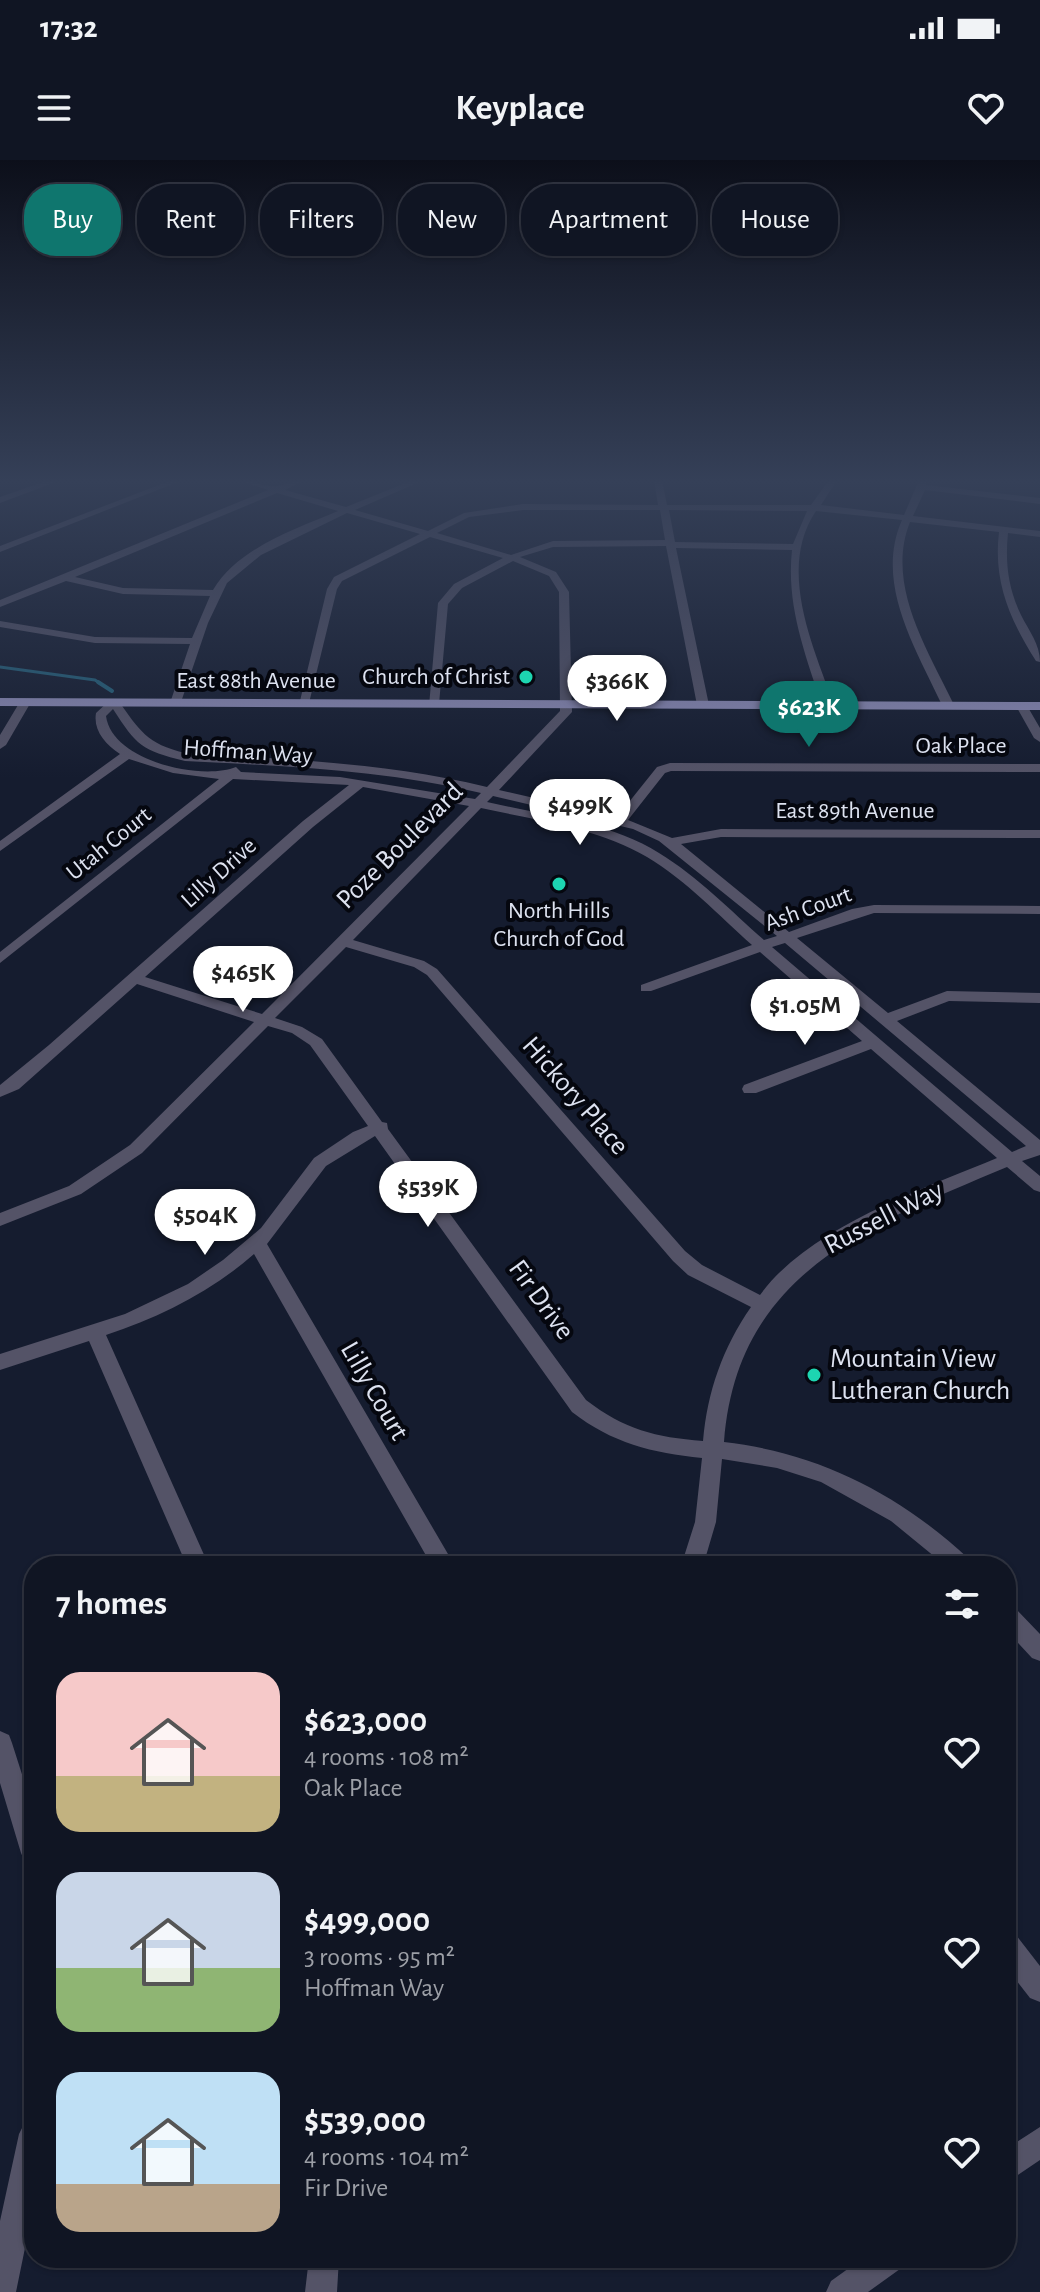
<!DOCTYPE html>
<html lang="en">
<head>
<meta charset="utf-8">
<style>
	body { margin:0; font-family:"Alegreya Sans",sans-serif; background:#1e2230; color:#f1f3f6; height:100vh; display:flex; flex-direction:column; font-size:30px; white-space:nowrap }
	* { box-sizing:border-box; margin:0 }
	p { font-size:26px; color:#9c9fa6 }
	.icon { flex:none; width:44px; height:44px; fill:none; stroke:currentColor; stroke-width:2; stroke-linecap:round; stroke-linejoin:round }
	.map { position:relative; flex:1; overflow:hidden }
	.sheet { position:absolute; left:24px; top:1396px; width:992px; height:712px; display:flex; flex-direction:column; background:#101523; border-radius:32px; box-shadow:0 2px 6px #0004,0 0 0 2px #303441 }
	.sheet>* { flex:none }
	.hud { position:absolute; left:24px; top:24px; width:992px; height:72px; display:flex; gap:16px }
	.price { position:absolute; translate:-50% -68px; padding:0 18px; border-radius:28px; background:#fff; color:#222; font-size:26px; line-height:52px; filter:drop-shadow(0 2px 4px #0008) }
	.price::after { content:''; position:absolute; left:50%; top:48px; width:24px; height:18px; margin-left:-12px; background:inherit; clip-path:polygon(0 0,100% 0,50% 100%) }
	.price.on { background:#0f766e; color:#fff }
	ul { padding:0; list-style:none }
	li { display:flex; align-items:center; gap:24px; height:200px; padding:0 32px }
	li span { display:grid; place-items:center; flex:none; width:224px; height:160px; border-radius:24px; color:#555 }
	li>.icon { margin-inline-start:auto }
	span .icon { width:96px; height:96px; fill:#fffc; stroke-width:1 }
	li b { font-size:34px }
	h2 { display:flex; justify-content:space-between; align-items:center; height:96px; padding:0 32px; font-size:34px }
	.chip { padding:0 28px; border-radius:32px; background:#101523; box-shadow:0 2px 6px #0004,0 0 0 2px #303441; font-size:28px; line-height:72px }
	.chip.on { background:#0f766e; color:#fff }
	.status { display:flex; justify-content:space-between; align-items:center; height:56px; padding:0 40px; background:#101523; direction:ltr }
	.status svg { height:22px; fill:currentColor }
	header { display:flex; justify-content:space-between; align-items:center; height:104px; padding:0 32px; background:#101523; font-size:36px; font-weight:700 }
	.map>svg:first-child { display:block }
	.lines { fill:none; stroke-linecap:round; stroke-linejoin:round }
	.stream-far1 { stroke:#256079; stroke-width:3 }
	.stream { stroke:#256079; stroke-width:4 }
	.minor { fill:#545367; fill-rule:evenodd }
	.major { fill:#8a89b3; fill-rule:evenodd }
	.poi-dot { fill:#1dd5b1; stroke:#05070f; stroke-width:3 }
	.labels { text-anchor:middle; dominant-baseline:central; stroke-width:8; stroke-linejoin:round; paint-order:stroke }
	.far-poi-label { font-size:24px; fill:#dde2f0; stroke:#05070f; text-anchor:end }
	.far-street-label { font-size:24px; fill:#dde2f0; stroke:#05070f }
	.street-label { font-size:28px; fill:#dde2f0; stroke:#05070f }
	.poi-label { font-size:28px; fill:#dde2f0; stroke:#05070f; text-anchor:start }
</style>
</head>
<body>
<div class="status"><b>17:32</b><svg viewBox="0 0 49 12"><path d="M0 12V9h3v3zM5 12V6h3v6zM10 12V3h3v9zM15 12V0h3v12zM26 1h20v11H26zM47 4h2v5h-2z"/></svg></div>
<header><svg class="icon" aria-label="menu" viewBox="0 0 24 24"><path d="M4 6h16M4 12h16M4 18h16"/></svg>Keyplace<svg class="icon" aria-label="heart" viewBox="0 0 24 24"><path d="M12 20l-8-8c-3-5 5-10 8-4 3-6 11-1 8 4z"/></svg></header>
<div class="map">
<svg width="1040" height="2132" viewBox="0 0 1040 2132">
	<rect width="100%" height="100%" fill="#151c2f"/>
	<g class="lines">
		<path class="stream-far1" d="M 0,507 L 95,520 L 101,524"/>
		<path class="stream" d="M 98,522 L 112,531"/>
		<path class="minor" d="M 49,320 L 61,320 L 0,343 L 0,337 Z
			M 172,320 L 183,320 L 0,392 L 0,386 Z
			M 237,320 C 250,320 266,328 278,326 C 288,324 294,320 305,320 L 285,330 L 346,347 L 413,320 L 424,320 L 355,350 L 428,371 L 464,353 L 523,344 L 658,345 L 654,320 L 662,320 L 667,345 L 811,345 L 829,320 L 837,320 L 821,345 L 904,355 L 919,320 L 927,320 L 926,325 L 1040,338 L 1040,344 L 925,330 L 913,356 L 1040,371 L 1040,377 L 1008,373 C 1005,402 1008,428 1021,455 C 1029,471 1040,484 1040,502 L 1036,501 C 1010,460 993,422 999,372 L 910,362 C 885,425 928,490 954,545 L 948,548 L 942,545 C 916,489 874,423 902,360 L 816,351 C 777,409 813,486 834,545 L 828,548 L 822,545 C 805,494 786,445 792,390 L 676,388 L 709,545 L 703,548 L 697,545 L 666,386 L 553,387 L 520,397 L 556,412 L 569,432 L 572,552 L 499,630 L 617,657 L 657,607 L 670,603 L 1040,604 L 1040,612 L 671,611 L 665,613 L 628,660 L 672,678 L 721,669 L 1040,670 L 1040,678 L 721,677 L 681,684 L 789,772 L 852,749 L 874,745 L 1040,746 L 1040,754 L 874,753 L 797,778 L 888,853 L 947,831 L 1040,833 L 1040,843 L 949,841 L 897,861 L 1040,980 L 1040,995 L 1022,1001 L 1040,1016 L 1040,1032 L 1034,1030 L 1007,1007 C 870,1065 737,1111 724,1282 C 819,1293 899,1334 969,1399 L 972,1406 L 946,1406 L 891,1361 L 821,1322 L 777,1308 L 722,1299 L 716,1362 L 703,1406 L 681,1406 L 695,1362 L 702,1298 C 652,1293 612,1283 572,1252 L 375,976 L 326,1006 L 267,1084 L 455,1406 L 432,1406 L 254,1094 C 211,1132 160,1157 106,1175 L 209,1406 L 187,1406 L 89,1181 L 0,1210 L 0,1194 L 125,1154 L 188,1124 L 223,1100 L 261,1068 L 314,998 L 353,972 L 368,966 L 310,885 L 292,873 L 268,866 L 142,993 L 81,1034 L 0,1066 L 0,1053 L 69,1026 L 130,985 L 254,862 L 137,824 L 19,929 L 0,937 L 0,925 L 49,885 L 303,661 L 349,625 L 233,619 L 0,803 L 0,792 L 219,619 L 173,613 L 129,599 L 0,691 L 0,681 L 120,594 C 105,584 93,570 96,553 L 110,540 L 118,540 C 139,570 147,584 185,593 C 287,599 388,603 487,627 L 560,551 L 559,432 L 549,416 L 513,401 L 462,428 L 448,444 L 439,544 L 429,546 L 438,443 L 454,424 L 503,398 L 430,377 L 342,421 L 337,429 L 309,543 L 299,545 L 327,429 L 334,417 L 420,374 L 347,353 L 261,395 L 227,423 L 208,463 L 180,545 L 170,543 L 190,484 L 95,483 L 0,467 L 0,461 L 95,477 L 192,478 L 210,436 L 123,434 L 66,421 L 0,447 L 0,440 L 268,330 ZM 277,333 L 338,351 C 295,369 238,388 213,430 L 123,428 L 75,417 ZM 523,350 L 660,350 L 665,380 L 553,381 L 511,395 L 437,373 L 469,357 ZM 669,350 L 807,351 L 793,384 L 675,382 ZM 113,549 C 137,586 141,590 185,601 C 285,606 384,610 481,633 L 475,639 L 340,617 L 241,612 L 236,607 C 201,621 112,601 106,556 ZM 363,627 L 469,646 L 262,854 L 145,817 L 313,667 ZM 493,636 L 633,669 L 659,681 L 777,776 L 764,780 C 731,751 697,716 659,693 C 610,662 543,655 487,642 ZM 481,648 C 535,660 599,668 647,697 C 686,720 719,756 752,785 L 641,825 L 641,831 L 651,831 L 760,792 L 862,881 L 744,925 L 742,929 L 744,933 L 756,933 L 871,889 L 997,998 C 923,1029 808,1068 760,1135 L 702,1105 L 685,1091 L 437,809 L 424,801 L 353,780 ZM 785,783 L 1026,986 L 1012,992 L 772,787 ZM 346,787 L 414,807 L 427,815 L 673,1101 L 688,1115 L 751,1147 C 723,1187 707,1232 703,1281 C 655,1277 625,1270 586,1240 L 388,969 L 387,963 L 382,962 L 322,879 L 302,867 L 275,858 Z
			M 21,540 L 31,542 L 6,585 L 0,589 L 0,575 Z
			M 1022,543 L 1026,544 L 1040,568 L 1040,582 L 1034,578 L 1016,546 Z
			M 1006,1444 L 1014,1447 L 1040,1474 L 1040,1501 L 1032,1498 L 1006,1470 Z
			M 0,1571 L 9,1575 L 12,1583 L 34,1652 L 34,1706 L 25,1702 L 21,1693 L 0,1623 Z
			M 1006,1772 L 1016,1775 L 1040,1806 L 1040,1842 L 1030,1838 L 1006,1807 Z
			M 34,1959 L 34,2044 L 16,2132 L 0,2132 L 0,2061 L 19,1974 L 24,1964 Z
			M 1040,1967 L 1040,2000 L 1006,2023 L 1006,1989 Z
			M 309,2098 L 339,2098 L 337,2132 L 305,2132 Z
			M 863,2098 L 904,2098 L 900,2109 L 868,2132 L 826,2132 L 831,2121 Z"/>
		<path class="major" d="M 0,538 L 1040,542 L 1040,550 L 0,546 Z"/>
	</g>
	<linearGradient id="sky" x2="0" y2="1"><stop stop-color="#0c0f1a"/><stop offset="0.52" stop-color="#354058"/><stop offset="1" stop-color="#354058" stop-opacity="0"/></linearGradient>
	<rect width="1040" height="618" fill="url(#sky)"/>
	<g class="poi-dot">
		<circle cx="526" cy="517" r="8"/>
		<circle cx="559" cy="724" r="8"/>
		<circle cx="814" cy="1215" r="8"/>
	</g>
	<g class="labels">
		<g class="far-poi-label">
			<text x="510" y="517">Church of Christ</text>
			<text x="559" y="751" text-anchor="middle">North Hills<tspan x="559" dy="28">Church of God</tspan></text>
		</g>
		<g class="far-street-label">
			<text x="256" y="521">East 88th Avenue</text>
			<text x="961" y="586">Oak Place</text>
			<text transform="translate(248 592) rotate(4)">Hoffman Way</text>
			<text x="855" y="651">East 89th Avenue</text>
			<text transform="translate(109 684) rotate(-39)">Utah Court</text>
			<text transform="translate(219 713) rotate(-42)">Lilly Drive</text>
			<text transform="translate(808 749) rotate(-20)">Ash Court</text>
		</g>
		<g class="street-label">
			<text transform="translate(400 686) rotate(-45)">Poze Boulevard</text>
			<text transform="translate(575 936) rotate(49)">Hickory Place</text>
			<text transform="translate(884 1058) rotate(-27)">Russell Way</text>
			<text transform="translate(541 1140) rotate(54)">Fir Drive</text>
			<text transform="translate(374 1231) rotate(60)">Lilly Court</text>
		</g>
		<g class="poi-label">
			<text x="830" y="1199">Mountain View<tspan x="830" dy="32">Lutheran Church</tspan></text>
		</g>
	</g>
</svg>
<b class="price" style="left:617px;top:563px">$366K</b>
<b class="price on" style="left:809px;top:589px">$623K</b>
<b class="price" style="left:580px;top:687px">$499K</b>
<b class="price" style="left:243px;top:854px">$465K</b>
<b class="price" style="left:805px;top:887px">$1.05M</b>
<b class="price" style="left:428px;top:1069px">$539K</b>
<b class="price" style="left:205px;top:1097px">$504K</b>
<div class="hud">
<a class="chip on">Buy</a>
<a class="chip">Rent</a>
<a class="chip">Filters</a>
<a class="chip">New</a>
<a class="chip">Apartment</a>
<a class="chip">House</a>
</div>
<section class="sheet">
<h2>7 homes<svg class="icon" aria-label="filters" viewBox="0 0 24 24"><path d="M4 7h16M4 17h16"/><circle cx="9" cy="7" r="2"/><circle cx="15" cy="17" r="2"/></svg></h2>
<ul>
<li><span style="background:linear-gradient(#f6c9c9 65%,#c2b280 0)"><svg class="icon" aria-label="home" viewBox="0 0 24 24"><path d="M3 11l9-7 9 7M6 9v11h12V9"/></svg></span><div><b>$623,000</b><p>4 rooms · 108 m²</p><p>Oak Place</p></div><svg class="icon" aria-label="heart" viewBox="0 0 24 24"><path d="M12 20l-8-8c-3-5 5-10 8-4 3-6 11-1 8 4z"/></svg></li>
<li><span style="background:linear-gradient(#c9d6e8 60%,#8fb573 0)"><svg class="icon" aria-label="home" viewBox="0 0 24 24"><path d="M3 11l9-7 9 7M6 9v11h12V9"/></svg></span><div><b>$499,000</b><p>3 rooms · 95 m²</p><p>Hoffman Way</p></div><svg class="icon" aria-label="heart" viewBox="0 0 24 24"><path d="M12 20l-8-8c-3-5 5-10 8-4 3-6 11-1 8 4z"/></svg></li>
<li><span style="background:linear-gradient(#bfe0f5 70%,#b9a48a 0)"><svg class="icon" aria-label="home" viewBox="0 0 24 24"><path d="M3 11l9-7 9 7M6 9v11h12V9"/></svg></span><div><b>$539,000</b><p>4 rooms · 104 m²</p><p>Fir Drive</p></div><svg class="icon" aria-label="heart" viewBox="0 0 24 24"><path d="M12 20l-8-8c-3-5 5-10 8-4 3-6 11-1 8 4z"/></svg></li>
</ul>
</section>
</div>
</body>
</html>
